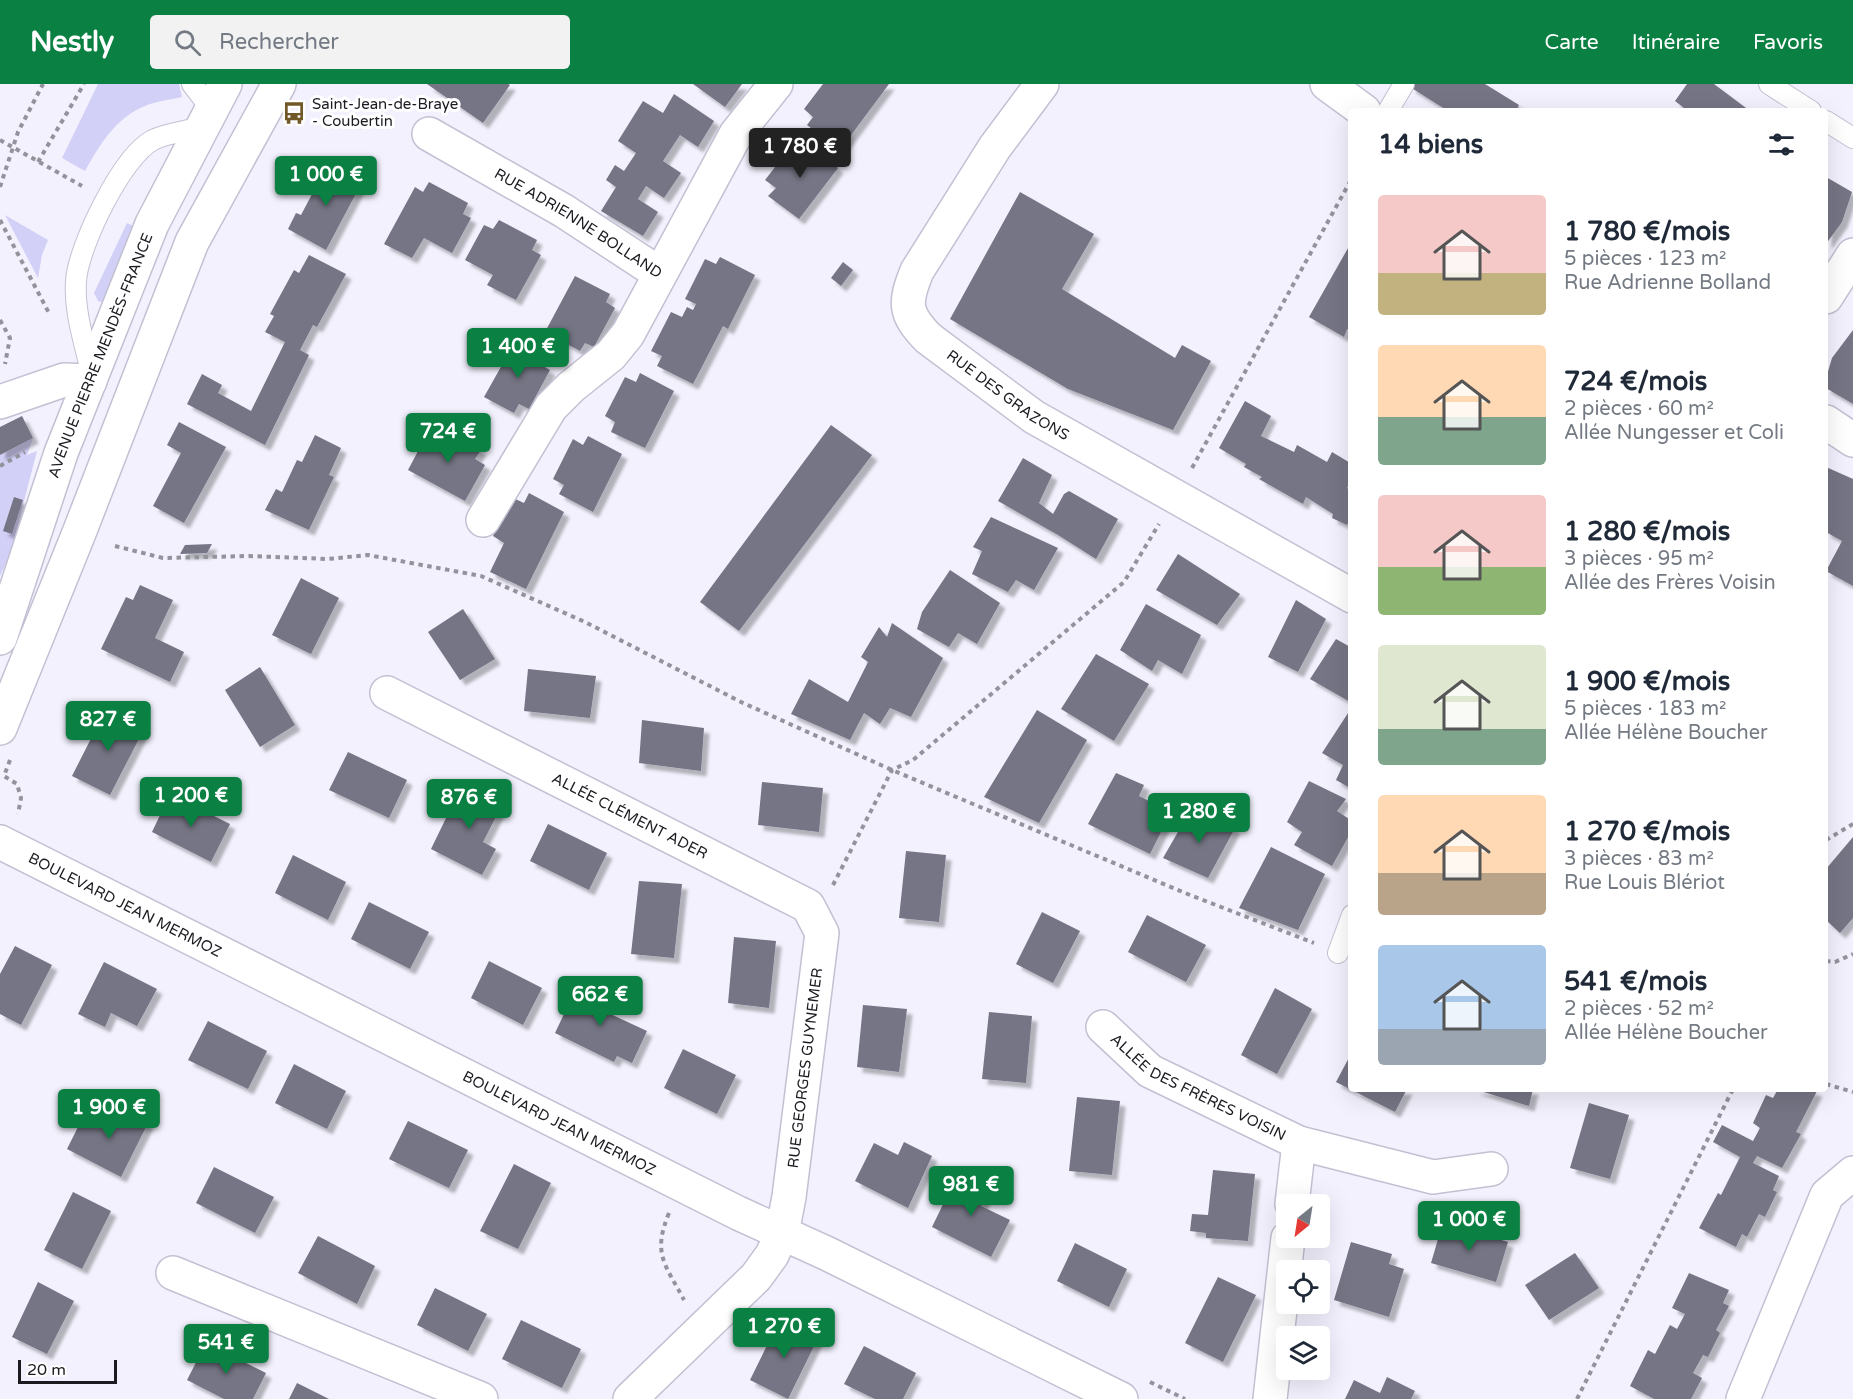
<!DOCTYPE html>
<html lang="fr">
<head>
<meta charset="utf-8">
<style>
	body { margin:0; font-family:"Varela Round",sans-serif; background:#f2f2f3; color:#1f2937; height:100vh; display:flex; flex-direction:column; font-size:22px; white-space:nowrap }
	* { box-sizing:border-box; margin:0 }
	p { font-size:20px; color:#747a83 }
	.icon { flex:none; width:33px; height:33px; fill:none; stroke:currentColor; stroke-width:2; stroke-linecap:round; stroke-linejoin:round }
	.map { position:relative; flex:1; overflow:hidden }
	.drawer { position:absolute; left:1348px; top:24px; width:480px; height:984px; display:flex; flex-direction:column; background:#fff; border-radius:6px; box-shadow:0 6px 24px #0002 }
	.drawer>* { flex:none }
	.needle { width:39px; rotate:210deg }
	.tools { position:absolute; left:1276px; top:1110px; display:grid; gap:12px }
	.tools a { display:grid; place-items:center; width:54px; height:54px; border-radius:6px; background:#fff; box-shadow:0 6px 24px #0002; font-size:30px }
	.scale { position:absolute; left:18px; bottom:15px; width:99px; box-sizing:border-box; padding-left:6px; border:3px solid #1b1b21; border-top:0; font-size:16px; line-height:21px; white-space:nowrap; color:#1b1b21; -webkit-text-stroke:4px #fff; paint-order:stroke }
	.price { position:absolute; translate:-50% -51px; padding:0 14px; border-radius:6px; background:#0b8043; color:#fff; font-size:20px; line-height:39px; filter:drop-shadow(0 2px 3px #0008) }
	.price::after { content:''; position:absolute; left:50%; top:36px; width:18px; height:14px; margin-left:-9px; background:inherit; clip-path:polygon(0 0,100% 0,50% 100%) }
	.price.selected { background:#222; color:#fff }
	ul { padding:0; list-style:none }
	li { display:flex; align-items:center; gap:18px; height:150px; padding:0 30px }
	li span { display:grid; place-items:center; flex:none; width:168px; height:120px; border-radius:6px; color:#555 }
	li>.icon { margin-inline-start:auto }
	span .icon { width:72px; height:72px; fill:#fffc; stroke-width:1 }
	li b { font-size:26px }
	h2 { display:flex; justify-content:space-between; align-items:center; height:72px; padding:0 30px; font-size:26px }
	header { display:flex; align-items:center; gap:36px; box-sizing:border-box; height:84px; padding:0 30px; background:#0b8043; color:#fff }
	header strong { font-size:28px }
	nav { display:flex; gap:33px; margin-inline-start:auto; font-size:21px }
	.search { width:420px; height:54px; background:#f2f2f3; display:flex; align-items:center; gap:15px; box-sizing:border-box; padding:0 21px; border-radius:6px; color:#747a83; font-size:22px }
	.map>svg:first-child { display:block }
	.green { fill:#d3d0f7 }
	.building { fill:#757485; filter:url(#shadow) }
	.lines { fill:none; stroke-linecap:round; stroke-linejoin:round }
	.service-casing { stroke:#c2c1d3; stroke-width:22 }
	.minor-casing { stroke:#c2c1d3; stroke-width:36 }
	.tertiary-casing { stroke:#c2c1d3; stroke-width:36 }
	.path { stroke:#93939c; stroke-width:4; stroke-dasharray:4.5 4.5; stroke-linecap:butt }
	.service { stroke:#fff; stroke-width:20 }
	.minor { stroke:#fff; stroke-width:33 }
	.tertiary { stroke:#fff; stroke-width:33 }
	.labels { text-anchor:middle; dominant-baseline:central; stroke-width:6; stroke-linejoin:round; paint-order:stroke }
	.poi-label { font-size:15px; fill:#1b1b21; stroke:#fff; text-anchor:start }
	.street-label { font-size:15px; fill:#1b1b21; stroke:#fff }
</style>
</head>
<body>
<header>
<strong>Nestly</strong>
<div class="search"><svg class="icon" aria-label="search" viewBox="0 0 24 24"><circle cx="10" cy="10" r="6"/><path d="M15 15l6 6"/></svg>Rechercher</div>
<nav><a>Carte</a><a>Itinéraire</a><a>Favoris</a></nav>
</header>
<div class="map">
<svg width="1853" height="1315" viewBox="0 0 1853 1315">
	<defs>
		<filter id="shadow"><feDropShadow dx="5.5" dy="5.5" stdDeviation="1.5" flood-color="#0004"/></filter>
	</defs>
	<rect width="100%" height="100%" fill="#f2f1fd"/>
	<path class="green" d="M 98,0 L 179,0 L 182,13 C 170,16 156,17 145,22 C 116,33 99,62 85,87 L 62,74 Z
		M 5,131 L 48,156 L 42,171 L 38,194 Z
		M 127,139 L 140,145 L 104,219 L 98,217 L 94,209 Z
		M 33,354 L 27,371 L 37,367 L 10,471 L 0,492 L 0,371 Z"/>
	<path class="building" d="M 427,0 L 508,0 L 510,1 L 483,39 Z
		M 693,0 L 742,0 L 725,23 Z
		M 823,0 L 889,0 L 840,66 L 807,41 L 813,33 L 804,25 Z
		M 1412,0 L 1485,0 L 1519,21 L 1516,27 L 1448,27 L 1410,3 Z
		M 1687,0 L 1714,0 L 1750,27 L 1688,27 L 1675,17 Z
		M 674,10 L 714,37 L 698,63 L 680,51 L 663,77 L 681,89 L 664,114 L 646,102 L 638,115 L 658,128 L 643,152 L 601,127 L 616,103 L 606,96 L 615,81 L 624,87 L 636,69 L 618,57 L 643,17 L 663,29 Z
		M 793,60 L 802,68 L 808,60 L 838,84 L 799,135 L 768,112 L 776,104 L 765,96 Z
		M 328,80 L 362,98 L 326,166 L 288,145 L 296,129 L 301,131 Z
		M 1826,93 L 1852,108 L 1842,138 L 1826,160 Z
		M 429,98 L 468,119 L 463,130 L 471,134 L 452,169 L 424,154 L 412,174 L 384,160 L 415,103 L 423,108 Z
		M 1020,108 L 1094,150 L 1062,205 L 1175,274 L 1182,261 L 1211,277 L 1173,346 L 1068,305 L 950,235 Z
		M 499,136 L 537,156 L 532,166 L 541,171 L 516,216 L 487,201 L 493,191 L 465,176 L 484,141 L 493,145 Z
		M 1352,157 L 1352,248 L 1347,245 L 1344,253 L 1309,233 Z
		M 309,171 L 346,190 L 317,243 L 313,241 L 300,266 L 309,271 L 265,361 L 187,320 L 202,290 L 222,301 L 218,309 L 251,327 L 285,258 L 265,248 L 274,232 L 270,230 L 294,186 L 299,189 Z
		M 720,173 L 755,191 L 728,245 L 723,242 L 693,300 L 657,282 L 662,272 L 651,267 L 671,228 L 682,233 L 687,223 L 693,226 L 696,220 L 685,215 L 705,175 L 716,180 Z
		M 843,178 L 853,186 L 841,202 L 831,194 Z
		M 575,192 L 610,210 L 606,218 L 615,224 L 594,263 L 585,259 L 580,267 L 545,248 Z
		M 1853,246 L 1853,320 L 1826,304 L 1826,294 L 1832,274 Z
		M 516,256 L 544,271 L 539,280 L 550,286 L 529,325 L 519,320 L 514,329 L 484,313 Z
		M 640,289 L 674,307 L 645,364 L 611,348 L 615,338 L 605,332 L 625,293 L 636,298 Z
		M 1245,317 L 1271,332 L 1261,352 L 1294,368 L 1297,361 L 1327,378 L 1332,368 L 1352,380 L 1352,395 L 1347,404 L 1352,407 L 1352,432 L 1347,441 L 1332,434 L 1333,430 L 1306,413 L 1303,420 L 1259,395 L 1262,393 L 1244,383 L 1246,380 L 1219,364 Z
		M 22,332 L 33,354 L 0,371 L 0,343 Z
		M 179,338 L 226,363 L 184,439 L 153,422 L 181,369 L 167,361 Z
		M 831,341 L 872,371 L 739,547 L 700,518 Z
		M 441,344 L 481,366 L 475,375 L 485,381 L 465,417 L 408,386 L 426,352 L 434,356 Z
		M 315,351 L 341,364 L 329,391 L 334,393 L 309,446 L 265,426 L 276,405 L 282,408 L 297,376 L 302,378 Z
		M 588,352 L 622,370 L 593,428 L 559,410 L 564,401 L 553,395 L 573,355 L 583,361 Z
		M 1023,374 L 1052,391 L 1039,419 L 1053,430 L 1064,410 L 1069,407 L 1118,435 L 1096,475 L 1058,451 L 998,417 Z
		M 1826,383 L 1853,395 L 1853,502 L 1826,487 L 1842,457 L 1826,448 Z
		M 529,409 L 564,428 L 526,505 L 490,488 L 504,459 L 493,452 L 513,414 L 524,419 Z
		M 14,413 L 23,416 L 12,450 L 3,447 Z
		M 991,433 L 1058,464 L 1034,506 L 1016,496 L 1008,508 L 972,490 L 982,467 L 973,463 Z
		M 212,460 L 207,469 L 180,470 L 185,461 Z
		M 1178,470 L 1240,510 L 1217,541 L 1156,506 Z
		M 950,486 L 1000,519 L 977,560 L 958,549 L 949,563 L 917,545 L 922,528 Z
		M 301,494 L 339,514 L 311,570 L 272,551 Z
		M 140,501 L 173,516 L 155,554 L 184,568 L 170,598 L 101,565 L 126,513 L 133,516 Z
		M 1296,516 L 1326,535 L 1298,588 L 1268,573 Z
		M 1146,520 L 1201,551 L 1182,590 L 1158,576 L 1152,587 L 1120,566 Z
		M 463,525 L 495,575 L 460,596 L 428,548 Z
		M 892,539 L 943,574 L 911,633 L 890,624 L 880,640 L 864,629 L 850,656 L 791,630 L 809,595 L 848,618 L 868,578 L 861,573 L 879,543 L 887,553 Z
		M 1336,555 L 1352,564 L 1352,619 L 1310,595 Z
		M 1096,570 L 1149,600 L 1114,657 L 1061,625 Z
		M 260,583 L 295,641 L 260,663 L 225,606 Z
		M 528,585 L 596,592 L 590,634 L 524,627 Z
		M 106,625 L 144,645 L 110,711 L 72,692 Z
		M 1037,626 L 1087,656 L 1039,739 L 984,713 Z
		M 1350,626 L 1352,627 L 1352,705 L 1336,696 L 1343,681 L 1322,669 Z
		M 642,636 L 704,644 L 701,687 L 639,679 Z
		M 348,668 L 407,696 L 389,734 L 329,706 Z
		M 1116,689 L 1144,701 L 1139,712 L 1171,728 L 1150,770 L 1088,740 Z
		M 1309,697 L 1346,715 L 1337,727 L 1352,737 L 1352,746 L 1332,782 L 1294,761 L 1302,748 L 1287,738 Z
		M 762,698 L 823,704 L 819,748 L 758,741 Z
		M 463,699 L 503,719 L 483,758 L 496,765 L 482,791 L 431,765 Z
		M 170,710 L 230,740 L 211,778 L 152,748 Z
		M 1190,727 L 1235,744 L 1208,794 L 1163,774 Z
		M 548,740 L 607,769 L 589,806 L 530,777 Z
		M 1853,753 L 1853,834 L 1840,849 L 1826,836 L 1826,785 Z
		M 1271,763 L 1325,790 L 1298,846 L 1239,824 Z
		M 906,767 L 946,771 L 939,838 L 899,834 Z
		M 293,771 L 346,798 L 328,836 L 275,809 Z
		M 639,797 L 682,800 L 674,874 L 631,870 Z
		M 369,818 L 429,848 L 410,885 L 351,855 Z
		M 1042,828 L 1080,847 L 1053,899 L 1016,880 Z
		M 1147,831 L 1206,861 L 1186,898 L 1128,868 Z
		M 734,853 L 776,857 L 769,924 L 728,919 Z
		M 15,862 L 52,881 L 21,941 L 0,930 L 0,890 Z
		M 489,877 L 542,904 L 523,941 L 471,914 Z
		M 104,878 L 157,905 L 137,942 L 111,929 L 105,943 L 78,930 Z
		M 584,901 L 613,914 L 606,928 L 647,947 L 632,979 L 617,972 L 614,978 L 555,949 L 573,911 L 577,913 Z
		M 1275,904 L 1312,925 L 1277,990 L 1241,971 Z
		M 863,921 L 907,925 L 899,988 L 857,983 Z
		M 989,928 L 1032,932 L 1026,999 L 982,995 Z
		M 208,937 L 267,967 L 248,1005 L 188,976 Z
		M 683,965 L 736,991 L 717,1030 L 664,1004 Z
		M 1352,968 L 1352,1005 L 1407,1005 L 1395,1028 L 1336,998 Z
		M 294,980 L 346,1007 L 327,1045 L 275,1019 Z
		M 1474,1005 L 1533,1005 L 1529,1022 Z
		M 1778,1005 L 1809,1005 L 1817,1007 L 1796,1048 L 1801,1050 L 1782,1084 L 1757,1072 L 1753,1079 L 1779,1092 L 1773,1106 L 1777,1108 L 1765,1133 L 1759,1130 L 1747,1153 L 1742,1150 L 1736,1163 L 1699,1144 L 1718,1109 L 1721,1111 L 1740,1073 L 1713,1058 L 1722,1041 L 1753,1057 L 1760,1044 L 1753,1039 L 1766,1011 L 1773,1014 Z
		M 1077,1013 L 1120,1017 L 1112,1091 L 1069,1087 Z
		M 1589,1019 L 1629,1031 L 1610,1095 L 1570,1084 Z
		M 112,1020 L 148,1039 L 121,1093 L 67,1065 L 83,1033 L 101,1042 Z
		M 408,1037 L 468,1066 L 449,1104 L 389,1075 Z
		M 904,1058 L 932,1072 L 908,1124 L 855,1097 L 874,1059 L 898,1071 Z
		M 514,1080 L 551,1099 L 518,1165 L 480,1147 Z
		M 214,1083 L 274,1113 L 255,1149 L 196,1119 Z
		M 1213,1086 L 1255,1090 L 1248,1157 L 1206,1154 L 1206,1149 L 1190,1147 L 1192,1130 L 1208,1131 Z
		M 961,1088 L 991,1104 L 981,1122 L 1010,1136 L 991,1173 L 932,1143 L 950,1106 L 952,1107 Z
		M 73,1108 L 111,1127 L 82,1185 L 44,1166 Z
		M 1443,1138 L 1508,1158 L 1496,1198 L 1431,1179 Z
		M 318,1152 L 375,1182 L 357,1220 L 298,1189 Z
		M 1351,1158 L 1392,1170 L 1389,1180 L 1404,1185 L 1389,1233 L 1334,1216 Z
		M 1075,1159 L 1127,1185 L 1109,1223 L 1057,1197 Z
		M 1575,1169 L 1599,1204 L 1549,1236 L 1525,1201 Z
		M 1689,1189 L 1729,1206 L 1723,1219 L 1729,1222 L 1716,1246 L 1720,1249 L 1708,1273 L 1703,1271 L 1693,1289 L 1702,1294 L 1691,1315 L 1654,1315 L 1630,1302 L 1648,1266 L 1655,1270 L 1670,1241 L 1677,1245 L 1685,1230 L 1672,1224 Z
		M 1218,1193 L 1256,1211 L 1223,1278 L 1185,1259 Z
		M 38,1198 L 74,1217 L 47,1270 L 12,1253 Z
		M 435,1204 L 487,1230 L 468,1267 L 417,1241 Z
		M 780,1235 L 818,1254 L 788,1315 L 750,1296 Z
		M 521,1236 L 581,1265 L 562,1304 L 502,1275 Z
		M 206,1259 L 266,1289 L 253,1315 L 224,1315 L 187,1296 Z
		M 864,1262 L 916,1289 L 903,1315 L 875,1315 L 844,1300 Z
		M 1387,1293 L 1415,1307 L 1411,1315 L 1345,1315 L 1354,1296 L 1380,1309 Z
		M 297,1299 L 329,1315 L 289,1315 Z"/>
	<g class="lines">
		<g class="service-casing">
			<path id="service" d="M 192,0 L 211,25
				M 1769,0 L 1811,27
				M 1388,27 L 1404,0
				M 1826,37 L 1853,54
				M 91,287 C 84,258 74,227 76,197 C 78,163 122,72 153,56 C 167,49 187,47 202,43
				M 1338,869 L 1352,831"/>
		</g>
		<g class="minor-casing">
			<g id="minor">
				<path id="s1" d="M 1042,0 L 995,63 L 917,187 C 904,219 904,229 928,254 L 1034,333 L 1352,512"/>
				<path d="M 1327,0 L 1364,27"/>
				<path id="s2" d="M 429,50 L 564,127 L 660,190"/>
				<path d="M 1826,213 L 1853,171"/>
				<path d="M 0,318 L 64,296 L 90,297"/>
				<path d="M 1826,338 L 1853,356"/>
				<path d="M 483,436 L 551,323 L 571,303 L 611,271 L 628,250 L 736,50 L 776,0"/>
				<path id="s3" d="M 387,609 L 808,822 L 822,849 L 789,1113 L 782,1149 L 772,1171 L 756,1193 L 630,1315"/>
				<path id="s4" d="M 0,758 L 738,1129 L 828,1170 L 1121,1315"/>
				<path id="s5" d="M 1103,943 L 1150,987 L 1299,1059 L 1292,1120"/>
				<path d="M 1299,1059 L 1433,1093 L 1491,1085"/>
				<path d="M 173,1189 L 481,1315"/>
				<path d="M 1270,1315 L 1288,1154"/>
				<path d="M 1743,1315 L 1827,1111 L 1853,1089"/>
			</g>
		</g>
		<g class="tertiary-casing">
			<g id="tertiary">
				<path id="s6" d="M 0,554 L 61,369 L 152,140 L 225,0"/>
				<path d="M 0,644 L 79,449 L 192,158 L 279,0"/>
			</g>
		</g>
		<path class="path" d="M 0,56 L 82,102
			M 38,78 L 84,0
			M 0,103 L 18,48 L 43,0
			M 0,136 L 50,231
			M 0,236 L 10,254 L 5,280
			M 0,382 L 25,368
			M 1192,384 L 1352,94
			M 115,462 L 163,474 L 249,472 L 328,475 L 368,471 L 481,492 L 585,538 L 741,618 L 892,686 L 1190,811 L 1314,859
			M 10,676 L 4,692 L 17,700 L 21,714 L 18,730
			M 1826,756 L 1853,740
			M 833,801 L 892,686 L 913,676 L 1124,498 L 1159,440
			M 1826,877 L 1835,878 L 1853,870
			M 1826,1000 L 1853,1008
			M 669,1129 C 652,1170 665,1180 684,1216
			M 1150,1298 L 1185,1315
			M 1577,1315 L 1733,1005"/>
		<use href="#service" class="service"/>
		<use href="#minor" class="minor"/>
		<use href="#tertiary" class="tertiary"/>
	</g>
	<defs>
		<g id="bus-bare" transform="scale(1.8)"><path d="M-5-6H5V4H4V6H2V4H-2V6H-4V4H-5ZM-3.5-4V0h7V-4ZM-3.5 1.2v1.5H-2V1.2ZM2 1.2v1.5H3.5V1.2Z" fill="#725729" stroke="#fff" stroke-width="2.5" paint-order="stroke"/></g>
	</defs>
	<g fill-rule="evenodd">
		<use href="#bus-bare" x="294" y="29"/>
	</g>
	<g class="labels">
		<g class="poi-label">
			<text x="312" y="20">Saint-Jean-de-Braye<tspan x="312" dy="17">- Coubertin</tspan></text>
		</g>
		<g class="street-label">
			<text stroke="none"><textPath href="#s2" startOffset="174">RUE ADRIENNE BOLLAND</textPath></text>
			<text stroke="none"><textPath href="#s6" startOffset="300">AVENUE PIERRE MENDÈS-FRANCE</textPath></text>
			<text stroke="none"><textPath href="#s1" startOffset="398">RUE DES GRAZONS</textPath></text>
			<text stroke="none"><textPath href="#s3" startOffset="272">ALLÉE CLÉMENT ADER</textPath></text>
			<text stroke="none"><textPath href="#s4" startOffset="140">BOULEVARD JEAN MERMOZ</textPath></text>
			<text transform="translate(805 984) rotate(-83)">RUE GEORGES GUYNEMER</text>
			<text stroke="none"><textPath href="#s5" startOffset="114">ALLÉE DES FRÈRES VOISIN</textPath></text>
			<text stroke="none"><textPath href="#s4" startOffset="626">BOULEVARD JEAN MERMOZ</textPath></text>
		</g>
	</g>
</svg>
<div class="tools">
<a><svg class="needle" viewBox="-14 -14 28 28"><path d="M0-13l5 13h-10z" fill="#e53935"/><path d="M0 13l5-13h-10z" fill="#747a83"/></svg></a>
<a><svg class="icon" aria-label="locate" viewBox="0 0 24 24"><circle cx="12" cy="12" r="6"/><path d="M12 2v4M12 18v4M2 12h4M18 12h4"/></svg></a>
<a><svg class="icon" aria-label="layers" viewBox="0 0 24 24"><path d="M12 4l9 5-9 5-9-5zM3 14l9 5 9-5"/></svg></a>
</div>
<div class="scale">20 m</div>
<b class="price selected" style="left:800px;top:95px">1 780 €</b>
<b class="price" style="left:326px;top:123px">1 000 €</b>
<b class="price" style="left:518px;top:295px">1 400 €</b>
<b class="price" style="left:448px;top:380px">724 €</b>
<b class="price" style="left:108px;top:668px">827 €</b>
<b class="price" style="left:191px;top:744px">1 200 €</b>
<b class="price" style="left:469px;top:746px">876 €</b>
<b class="price" style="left:1199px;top:760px">1 280 €</b>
<b class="price" style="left:600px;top:943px">662 €</b>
<b class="price" style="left:109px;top:1056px">1 900 €</b>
<b class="price" style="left:971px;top:1133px">981 €</b>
<b class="price" style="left:1469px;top:1168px">1 000 €</b>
<b class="price" style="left:784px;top:1275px">1 270 €</b>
<b class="price" style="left:226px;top:1291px">541 €</b>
<section class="drawer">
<h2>14 biens<svg class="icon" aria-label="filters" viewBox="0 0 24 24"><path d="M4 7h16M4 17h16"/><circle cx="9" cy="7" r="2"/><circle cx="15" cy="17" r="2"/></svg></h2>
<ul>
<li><span style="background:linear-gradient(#f6c9c9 65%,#c2b280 0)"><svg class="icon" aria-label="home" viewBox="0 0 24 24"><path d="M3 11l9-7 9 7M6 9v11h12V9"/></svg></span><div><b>1 780 €/mois</b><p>5 pièces · 123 m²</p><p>Rue Adrienne Bolland</p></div></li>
<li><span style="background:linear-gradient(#ffd9b3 60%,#7fa58c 0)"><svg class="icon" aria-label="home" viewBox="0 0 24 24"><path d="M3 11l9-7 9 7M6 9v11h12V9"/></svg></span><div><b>724 €/mois</b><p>2 pièces · 60 m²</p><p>Allée Nungesser et Coli</p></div></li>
<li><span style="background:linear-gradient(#f6c9c9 60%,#8fb573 0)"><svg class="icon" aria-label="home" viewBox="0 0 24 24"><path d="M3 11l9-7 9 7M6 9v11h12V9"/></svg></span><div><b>1 280 €/mois</b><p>3 pièces · 95 m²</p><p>Allée des Frères Voisin</p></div></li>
<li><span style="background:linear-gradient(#dfe7d0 70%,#7fa58c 0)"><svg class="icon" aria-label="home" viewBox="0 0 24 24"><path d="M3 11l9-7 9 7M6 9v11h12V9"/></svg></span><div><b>1 900 €/mois</b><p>5 pièces · 183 m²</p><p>Allée Hélène Boucher</p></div></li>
<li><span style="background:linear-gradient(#ffd9b3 65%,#b9a48a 0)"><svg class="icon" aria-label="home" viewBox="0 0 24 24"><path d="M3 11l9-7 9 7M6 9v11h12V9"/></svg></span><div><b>1 270 €/mois</b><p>3 pièces · 83 m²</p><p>Rue Louis Blériot</p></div></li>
<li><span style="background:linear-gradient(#a9c7e8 70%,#9aa5b1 0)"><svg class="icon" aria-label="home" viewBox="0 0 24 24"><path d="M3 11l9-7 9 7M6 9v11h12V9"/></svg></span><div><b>541 €/mois</b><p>2 pièces · 52 m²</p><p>Allée Hélène Boucher</p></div></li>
</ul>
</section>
</div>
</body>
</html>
